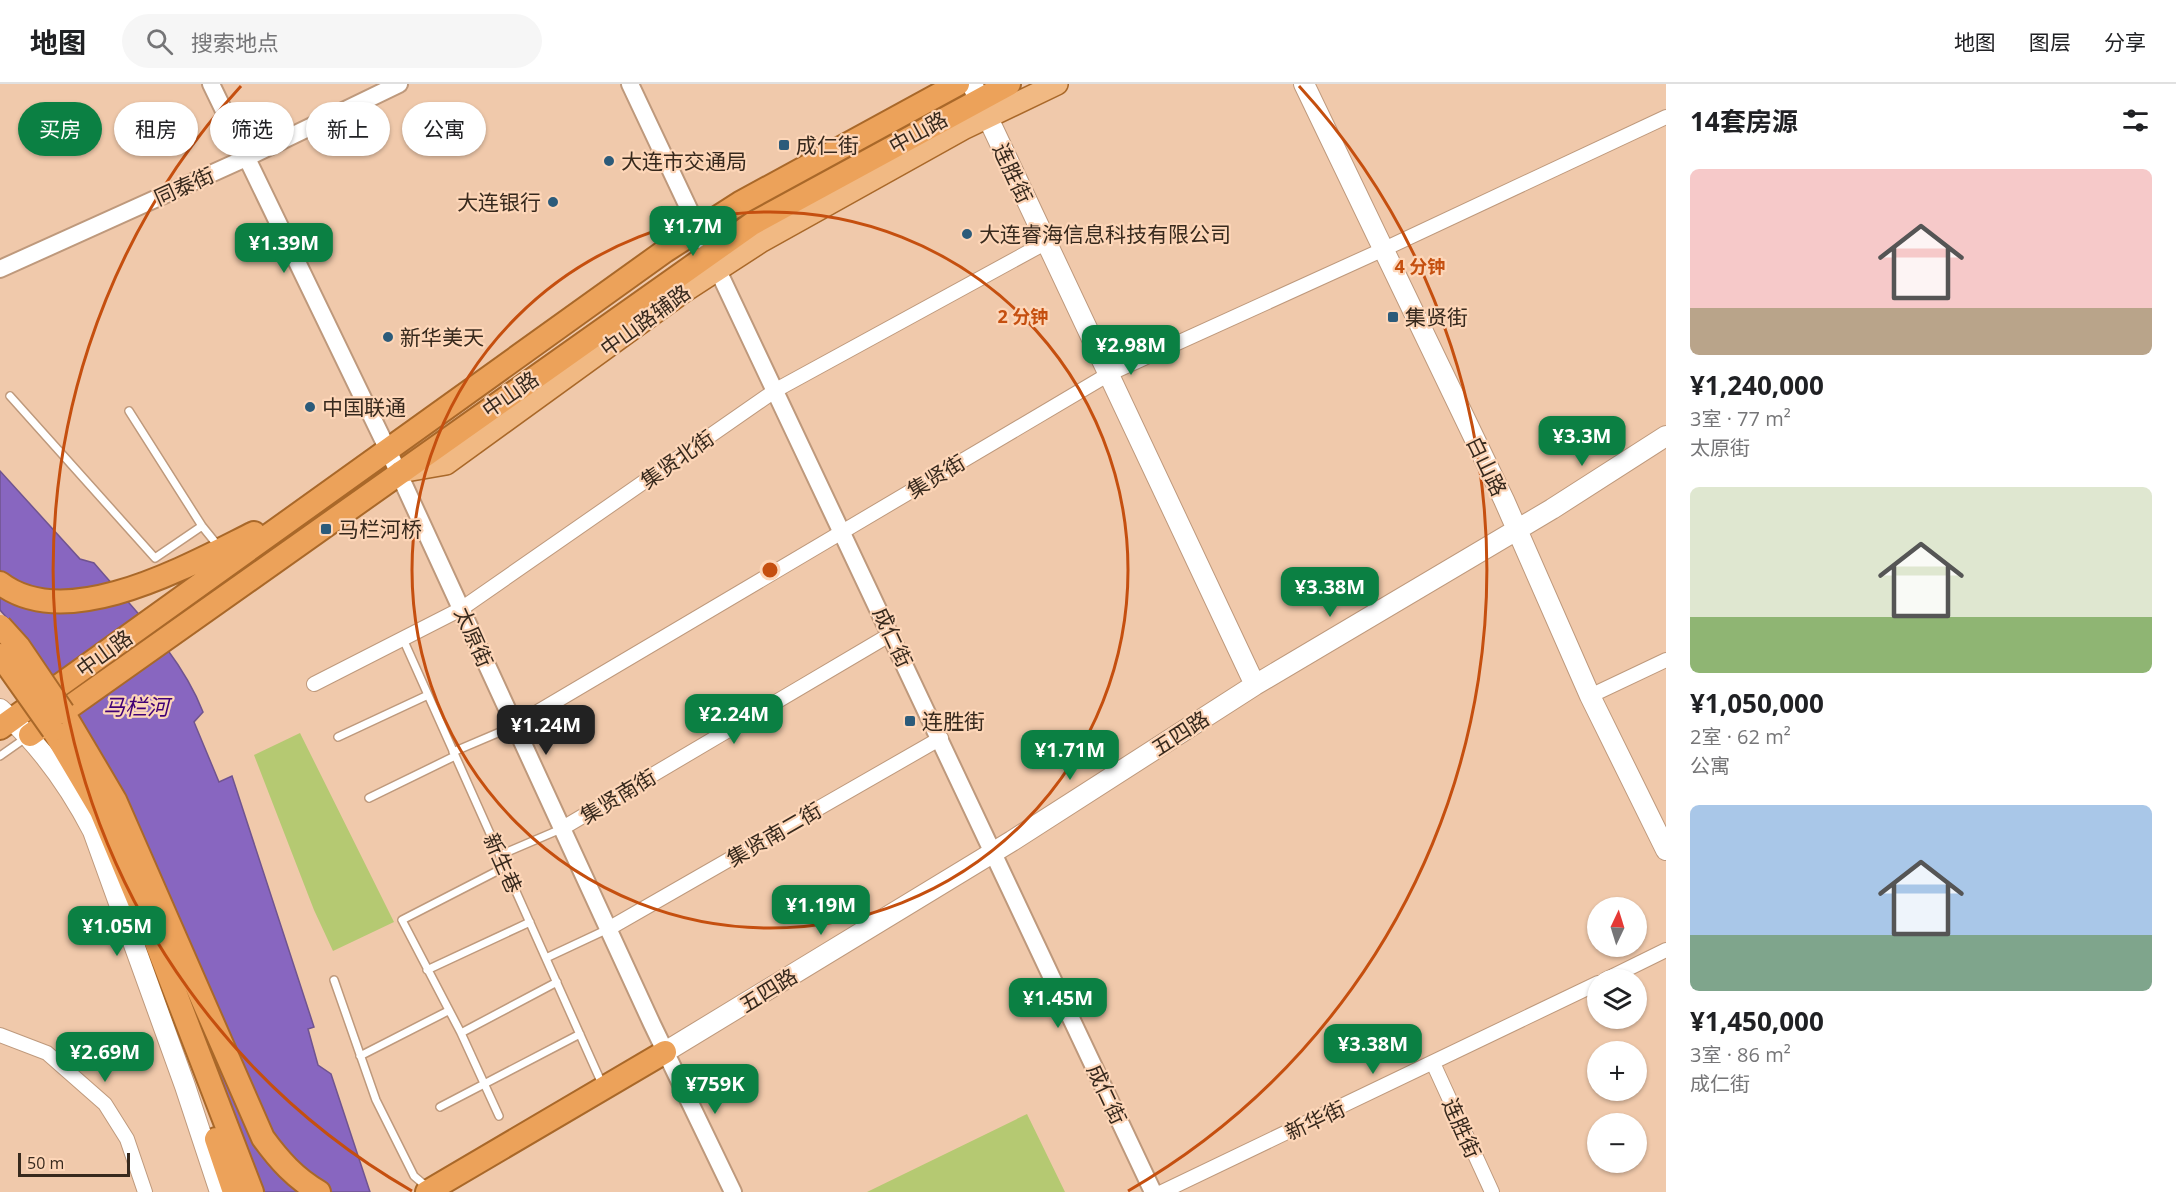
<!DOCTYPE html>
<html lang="zh">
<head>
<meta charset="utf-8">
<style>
	body { margin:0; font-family:"Open Sans","Noto Sans SC",sans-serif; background:#f6f6f6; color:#202124; height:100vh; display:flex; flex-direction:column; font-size:22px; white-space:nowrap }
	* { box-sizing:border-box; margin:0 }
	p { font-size:20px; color:#757577 }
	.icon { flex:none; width:33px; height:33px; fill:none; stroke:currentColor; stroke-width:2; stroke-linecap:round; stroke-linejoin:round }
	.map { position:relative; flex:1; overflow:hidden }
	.sheet { display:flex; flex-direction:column; background:#fff; width:510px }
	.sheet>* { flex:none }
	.top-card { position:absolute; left:18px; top:18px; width:570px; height:54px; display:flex; gap:12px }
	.needle { width:39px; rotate:4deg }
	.fabs { position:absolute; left:1587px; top:813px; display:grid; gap:12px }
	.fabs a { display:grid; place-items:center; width:60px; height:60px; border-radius:50%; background:#fff; box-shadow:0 2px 4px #0004; font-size:30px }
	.scale { position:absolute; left:18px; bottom:15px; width:112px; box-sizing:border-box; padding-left:6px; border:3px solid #37291d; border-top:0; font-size:16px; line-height:21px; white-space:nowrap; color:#37291d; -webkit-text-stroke:4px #fdd6b8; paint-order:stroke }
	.price { position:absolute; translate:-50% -51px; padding:0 14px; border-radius:12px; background:#0b8043; color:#fff; font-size:20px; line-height:39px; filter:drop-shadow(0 2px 3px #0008) }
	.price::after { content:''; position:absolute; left:50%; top:36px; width:18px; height:14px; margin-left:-9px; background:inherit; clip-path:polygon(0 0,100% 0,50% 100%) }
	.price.selected { background:#222; color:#fff }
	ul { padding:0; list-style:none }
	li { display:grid; align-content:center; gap:12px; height:318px; padding:0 24px }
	li span { display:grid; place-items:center; height:186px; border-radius:9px; color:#555 }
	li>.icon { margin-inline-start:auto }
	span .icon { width:108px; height:108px; fill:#fffc; stroke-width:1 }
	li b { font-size:26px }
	h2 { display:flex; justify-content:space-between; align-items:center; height:72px; padding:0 24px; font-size:26px }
	.pill { padding:0 21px; border-radius:27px; background:#fff; box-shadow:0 2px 4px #0004; font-size:21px; line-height:54px }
	.pill.selected { background:#0b8043; color:#fff }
	header { display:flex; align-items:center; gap:36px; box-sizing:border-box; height:84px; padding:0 30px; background:#fff; border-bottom:2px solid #e0e0e0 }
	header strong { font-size:28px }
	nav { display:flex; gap:33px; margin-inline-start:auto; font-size:21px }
	.search { width:420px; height:54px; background:#f6f6f6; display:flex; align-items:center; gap:15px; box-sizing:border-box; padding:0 21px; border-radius:33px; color:#757577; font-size:22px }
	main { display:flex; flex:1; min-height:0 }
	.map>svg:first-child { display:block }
	.green { fill:#b5c972 }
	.water { fill:#8866c0; stroke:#70548f; stroke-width:1.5 }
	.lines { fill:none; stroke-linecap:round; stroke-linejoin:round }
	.service-casing { stroke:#be997c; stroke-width:10 }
	.minor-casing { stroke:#be997c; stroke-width:16 }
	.tertiary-casing { stroke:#be997c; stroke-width:20 }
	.secondary-casing { stroke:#be997c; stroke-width:22 }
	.primary-casing { stroke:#a96829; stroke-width:24 }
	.trunk-casing { stroke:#a96829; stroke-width:26 }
	.service { stroke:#fff; stroke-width:7 }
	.minor { stroke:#fff; stroke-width:14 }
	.tertiary { stroke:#fff; stroke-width:16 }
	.secondary { stroke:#fff; stroke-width:20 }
	.primary { stroke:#f1b983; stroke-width:21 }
	.trunk { stroke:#eca25a; stroke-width:22 }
	.trunk-bridge-casing { stroke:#a96829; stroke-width:26; stroke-linecap:butt }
	.trunk-bridge { stroke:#eca25a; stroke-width:22 }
	.ring { fill:none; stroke:#c54f0f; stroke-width:3 }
	.poi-dot { fill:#2c5b7a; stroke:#fdd6b8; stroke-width:2 }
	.labels { text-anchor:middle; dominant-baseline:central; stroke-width:4.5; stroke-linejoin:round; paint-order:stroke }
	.street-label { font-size:21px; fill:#37291d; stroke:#fdd6b8 }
	.poi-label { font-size:21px; fill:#37291d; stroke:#fdd6b8; text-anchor:start }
	.water-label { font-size:22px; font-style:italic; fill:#400076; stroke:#fdd6b8 }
	.centre { fill:#c54f0f; stroke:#fdd6b8; stroke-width:3 }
	.ring-label { font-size:18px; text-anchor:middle; font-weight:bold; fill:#c54f0f; stroke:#fdd6b8; stroke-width:4.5; stroke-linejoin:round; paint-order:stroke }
</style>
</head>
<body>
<header>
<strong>地图</strong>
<div class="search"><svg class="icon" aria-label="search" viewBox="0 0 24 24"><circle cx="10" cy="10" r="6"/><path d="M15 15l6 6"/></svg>搜索地点</div>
<nav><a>地图</a><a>图层</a><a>分享</a></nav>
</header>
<main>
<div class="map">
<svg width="1666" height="1108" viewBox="0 0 1666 1108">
	<rect width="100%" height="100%" fill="#f0c9ab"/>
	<path class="green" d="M 300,649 L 394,838 L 333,867 L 314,826 L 254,671 Z
		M 1027,1030 L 1065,1108 L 867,1108 Z"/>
	<path class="water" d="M 0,387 L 80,475 L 94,479 C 133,525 181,571 203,628 L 194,638 L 219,698 L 232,692 L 314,943 L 308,945 L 318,981 L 331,990 L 370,1108 L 250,1108 L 172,857 L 15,543 L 0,526 Z"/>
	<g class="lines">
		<g class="service-casing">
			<path id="service" d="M 10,312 L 155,474 L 202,442
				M 129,327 L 202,442 L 219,463
				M 403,555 L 603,1002
				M 338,653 L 428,611
				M 453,668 L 514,642
				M 0,672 L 27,653
				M 369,714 L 455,672
				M 500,771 L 561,745
				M 546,874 L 608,845
				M 427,886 L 530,838
				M 334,896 L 376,1016 L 414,1092 L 427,1103
				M 461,949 L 557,898
				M 360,972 L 448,927
				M 440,1023 L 580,950
				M 499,1032 L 461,949 L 402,836 L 505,783"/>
		</g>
		<g class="minor-casing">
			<path id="minor" d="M 314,600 L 461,525 L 776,306 L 1045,159
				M 1590,612 L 1666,576
				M 514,642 L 1109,290 L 1382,166 L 1666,33
				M 561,745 L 891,550
				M 608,845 L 941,654
				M 1605,896 L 1666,866
				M 0,951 L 47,969 L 105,1020 L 127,1055 L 145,1108
				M 1433,979 L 1492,1108
				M 1162,1108 L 1598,899"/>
		</g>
		<g class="tertiary-casing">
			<path id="tertiary" d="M 211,0 L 388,366 L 652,940 L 733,1108
				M 630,0 L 1153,1108
				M 0,185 L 246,74 L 399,0"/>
		</g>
		<g class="secondary-casing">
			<path id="secondary" d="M 972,0 L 1255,601
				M 1304,0 L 1504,416 L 1590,612 L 1666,766
				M 0,625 C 39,659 69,701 93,747 L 185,1002 L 220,1108
				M 665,968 L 1012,757 L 1255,601 L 1552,425 L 1666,352"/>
		</g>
		<g class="primary-casing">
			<path id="primary" d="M 400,388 L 446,380 L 682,209 L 762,157 L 963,45 L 1057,0"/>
		</g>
		<g class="trunk-casing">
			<path id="trunk" d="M 0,499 C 67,551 191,480 254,449
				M 63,628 L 115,716 L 263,1054 C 279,1076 295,1094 319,1108
				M 0,644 L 665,167 L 740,119 L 958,0
				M 53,646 L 101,727 L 157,861 L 252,1108
				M 30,651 L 752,140 L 1009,0
				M 216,1055 L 234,1108
				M 427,1108 L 665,968"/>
		</g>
		<use href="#service" class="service"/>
		<use href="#minor" class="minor"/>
		<use href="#tertiary" class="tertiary"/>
		<use href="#secondary" class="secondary"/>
		<use href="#primary" class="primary"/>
		<use href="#trunk" class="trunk"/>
		<g class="trunk-bridge-casing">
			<path id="trunk-bridge" d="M 0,542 L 19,563 L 63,628
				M 0,571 L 53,646"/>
		</g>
		<use href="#trunk-bridge" class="trunk-bridge"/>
	</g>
	<g class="ring">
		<circle cx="770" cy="486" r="358"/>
		<path d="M412 1107A717 717 0 0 1 241 2M1299 2A717 717 0 0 1 1128 1107"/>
	</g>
	<g class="poi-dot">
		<rect x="778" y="55" width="12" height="12" rx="3"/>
		<circle cx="609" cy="77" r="6"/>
		<circle cx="553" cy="118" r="6"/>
		<circle cx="967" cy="150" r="6"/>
		<rect x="1387" y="227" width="12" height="12" rx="3"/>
		<circle cx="388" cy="253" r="6"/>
		<circle cx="310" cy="323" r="6"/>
		<rect x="320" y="439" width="12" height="12" rx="3"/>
		<rect x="904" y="631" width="12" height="12" rx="3"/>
	</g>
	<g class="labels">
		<g class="street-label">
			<text transform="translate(918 48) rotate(-29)">中山路</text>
			<text transform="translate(1013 89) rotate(65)">连胜街</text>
			<text transform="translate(184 102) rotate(-24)">同泰街</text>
			<text transform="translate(645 236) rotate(-36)">中山路辅路</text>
			<text transform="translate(510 310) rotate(-35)">中山路</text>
			<text transform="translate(677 375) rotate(-35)">集贤北街</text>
			<text transform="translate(1487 382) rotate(64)">白山路</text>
			<text transform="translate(936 392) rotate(-31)">集贤街</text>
			<text transform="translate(474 553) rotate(66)">太原街</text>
			<text transform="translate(893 553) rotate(65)">成仁街</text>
			<text transform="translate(104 569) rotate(-36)">中山路</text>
			<text transform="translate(1180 649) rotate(-33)">五四路</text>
			<text transform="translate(618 712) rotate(-31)">集贤南街</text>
			<text transform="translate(774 750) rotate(-30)">集贤南二街</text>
			<text transform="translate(503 779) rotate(66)">新生巷</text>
			<text transform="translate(768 906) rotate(-32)">五四路</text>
			<text transform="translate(1107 1010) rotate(65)">成仁街</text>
			<text transform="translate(1315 1036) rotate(-25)">新华街</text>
			<text transform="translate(1462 1044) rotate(66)">连胜街</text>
		</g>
		<g class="poi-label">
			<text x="796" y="61">成仁街</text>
			<text x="621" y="77">大连市交通局</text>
			<text x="541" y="118" text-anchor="end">大连银行</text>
			<text x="979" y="150">大连睿海信息科技有限公司</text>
			<text x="1405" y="233">集贤街</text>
			<text x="400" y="253">新华美天</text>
			<text x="322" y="323">中国联通</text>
			<text x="338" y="445">马栏河桥</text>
			<text x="922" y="637">连胜街</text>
		</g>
		<g class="water-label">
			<text x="136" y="622">马栏河</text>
		</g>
	</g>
	<circle cx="770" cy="486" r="9" class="centre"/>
	<g class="ring-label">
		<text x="1420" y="189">4 分钟</text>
		<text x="1023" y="239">2 分钟</text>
	</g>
</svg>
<div class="fabs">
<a><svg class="needle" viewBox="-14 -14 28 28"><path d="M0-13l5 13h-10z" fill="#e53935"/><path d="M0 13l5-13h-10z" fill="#757577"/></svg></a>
<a><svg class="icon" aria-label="layers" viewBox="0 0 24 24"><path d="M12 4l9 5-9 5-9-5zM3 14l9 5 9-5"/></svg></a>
<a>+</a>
<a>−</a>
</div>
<div class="scale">50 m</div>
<b class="price" style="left:693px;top:173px">¥1.7M</b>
<b class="price" style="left:284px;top:190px">¥1.39M</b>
<b class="price" style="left:1131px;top:292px">¥2.98M</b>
<b class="price" style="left:1582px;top:383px">¥3.3M</b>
<b class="price" style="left:1330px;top:534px">¥3.38M</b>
<b class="price" style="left:734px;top:661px">¥2.24M</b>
<b class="price selected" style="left:546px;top:672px">¥1.24M</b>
<b class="price" style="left:1070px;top:697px">¥1.71M</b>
<b class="price" style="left:821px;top:852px">¥1.19M</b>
<b class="price" style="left:117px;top:873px">¥1.05M</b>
<b class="price" style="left:1058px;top:945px">¥1.45M</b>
<b class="price" style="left:1373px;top:991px">¥3.38M</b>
<b class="price" style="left:105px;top:999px">¥2.69M</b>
<b class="price" style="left:715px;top:1031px">¥759K</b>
<div class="top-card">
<a class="pill selected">买房</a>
<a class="pill">租房</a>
<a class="pill">筛选</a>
<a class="pill">新上</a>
<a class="pill">公寓</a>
</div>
</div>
<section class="sheet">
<h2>14套房源<svg class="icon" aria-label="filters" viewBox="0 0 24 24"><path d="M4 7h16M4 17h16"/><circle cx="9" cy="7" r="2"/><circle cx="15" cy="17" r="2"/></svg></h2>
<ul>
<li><span style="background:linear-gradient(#f6c9c9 75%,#b9a48a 0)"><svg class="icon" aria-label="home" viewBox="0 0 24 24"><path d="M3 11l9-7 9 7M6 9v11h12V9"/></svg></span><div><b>¥1,240,000</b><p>3室 · 77 m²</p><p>太原街</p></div></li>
<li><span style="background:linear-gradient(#dfe7d0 70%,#8fb573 0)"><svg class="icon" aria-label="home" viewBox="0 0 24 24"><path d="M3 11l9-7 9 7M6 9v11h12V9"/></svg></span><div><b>¥1,050,000</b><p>2室 · 62 m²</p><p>公寓</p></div></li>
<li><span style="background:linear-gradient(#a9c7e8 70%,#7fa58c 0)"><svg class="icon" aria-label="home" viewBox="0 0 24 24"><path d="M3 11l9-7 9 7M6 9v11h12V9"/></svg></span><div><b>¥1,450,000</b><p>3室 · 86 m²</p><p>成仁街</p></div></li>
</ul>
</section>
</main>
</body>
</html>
